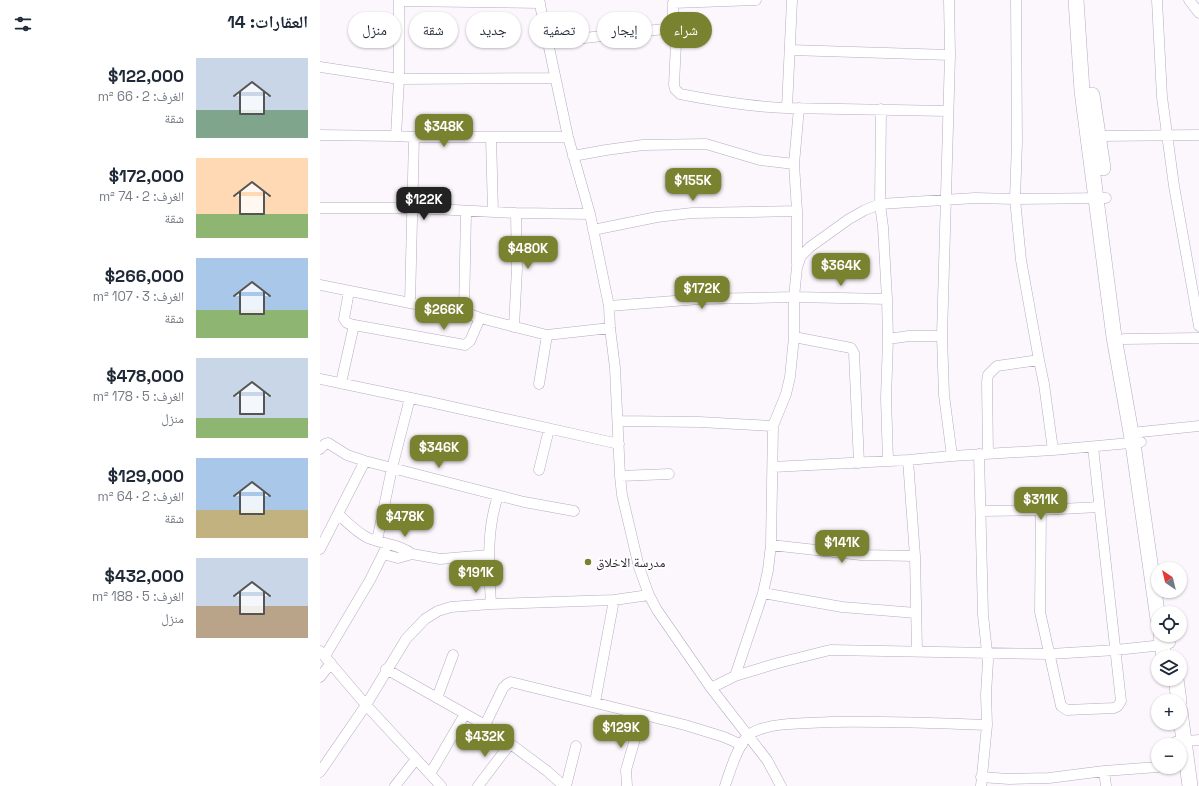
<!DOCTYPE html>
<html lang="ar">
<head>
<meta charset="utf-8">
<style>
	body { margin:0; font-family:"Space Grotesk","Noto Naskh Arabic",sans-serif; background:#f2f2f3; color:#1f2937; direction:rtl; height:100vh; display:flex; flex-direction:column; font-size:15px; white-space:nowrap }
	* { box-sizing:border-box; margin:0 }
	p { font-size:13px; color:#747a83 }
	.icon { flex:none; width:22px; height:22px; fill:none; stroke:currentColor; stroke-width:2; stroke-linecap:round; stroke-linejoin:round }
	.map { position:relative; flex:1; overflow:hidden; direction:ltr }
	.side { display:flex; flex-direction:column; background:#fff; width:320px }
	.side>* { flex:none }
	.hud { position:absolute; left:12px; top:12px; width:380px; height:36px; direction:rtl; display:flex; gap:8px }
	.needle { width:26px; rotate:325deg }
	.buttons { position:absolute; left:831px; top:562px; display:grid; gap:8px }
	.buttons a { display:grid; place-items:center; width:36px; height:36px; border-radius:50%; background:#fff; box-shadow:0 1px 3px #0004; font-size:20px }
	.price { position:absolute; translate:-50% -34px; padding:0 9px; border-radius:8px; background:#79822e; color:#fff; font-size:13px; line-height:26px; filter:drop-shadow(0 1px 2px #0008) }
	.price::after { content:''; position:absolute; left:50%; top:24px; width:12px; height:9px; margin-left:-6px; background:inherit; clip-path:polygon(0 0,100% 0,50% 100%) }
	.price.on { background:#222; color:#fff }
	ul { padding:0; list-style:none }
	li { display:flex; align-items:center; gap:12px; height:100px; padding:0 12px }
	li span { display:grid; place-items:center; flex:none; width:112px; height:80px; border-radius:0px; color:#555 }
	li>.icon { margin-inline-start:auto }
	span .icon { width:48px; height:48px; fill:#fffc; stroke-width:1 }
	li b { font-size:17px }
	h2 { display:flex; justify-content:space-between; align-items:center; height:48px; padding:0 12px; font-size:17px }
	.pill { padding:0 14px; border-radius:18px; background:#fff; box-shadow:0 1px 3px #0004; font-size:14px; line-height:36px }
	.pill.on { background:#79822e; color:#fff }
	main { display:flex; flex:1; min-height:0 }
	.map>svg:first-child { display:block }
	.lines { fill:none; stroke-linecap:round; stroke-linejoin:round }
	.minor-casing { stroke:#baa9c3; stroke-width:11 }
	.highway-casing { stroke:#baa9c3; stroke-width:16 }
	.minor { stroke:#fff; stroke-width:10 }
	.highway { stroke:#fff; stroke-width:15 }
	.poi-dot { fill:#79822e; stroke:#fff; stroke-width:1.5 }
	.labels { text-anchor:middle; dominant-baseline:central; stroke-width:3.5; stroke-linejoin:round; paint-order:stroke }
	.poi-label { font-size:13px; fill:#2b242e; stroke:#fff; text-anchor:start }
</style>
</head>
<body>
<main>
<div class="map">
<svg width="879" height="786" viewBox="0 0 879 786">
	<rect width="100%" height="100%" fill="#fbf7fd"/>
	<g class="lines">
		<g class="minor-casing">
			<path id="minor" d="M 219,0 L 248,137 L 270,214 L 289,306 L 290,328 L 295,368 L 300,476 L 302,495 L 319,567 L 329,595 L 337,610 L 391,688 L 447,760 L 461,786
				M 472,0 L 467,108 L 628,111
				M 629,0 L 630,55 L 622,336 L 624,395 L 632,456
				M 837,0 L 842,97 L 854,186 L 879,326
				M 869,0 L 879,13
				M 79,1 L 220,3
				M 353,28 L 356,43 L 354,85 L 355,89 L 360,94 C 396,101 431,107 467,108
				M 229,42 L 353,28 L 353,3 L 436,0
				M 470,50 L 630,55
				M 0,67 L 79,79 L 235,78
				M 561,109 L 560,204 L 563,227 L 567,299 L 568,339 L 566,398 L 568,461
				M 0,135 L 76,136 L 94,137 L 248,137
				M 76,136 L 79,79 L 79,0
				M 779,136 L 879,135
				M 171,137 L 173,212
				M 253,156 L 286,150 L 323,145 L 386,144 L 440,160 L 474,164
				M 0,208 L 93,208 L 196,213 L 270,214
				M 273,230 L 337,217 L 372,213 L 477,211
				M 477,264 L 477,211 L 474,164 L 479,108
				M 0,285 L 90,303 L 144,312 L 160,318 L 227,335 L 290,328
				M 29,291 L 24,319 L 27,323 L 34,325 L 145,345 L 150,341 L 160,318
				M 90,303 L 94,137
				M 289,306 L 380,299 L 474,297 L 567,299
				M 144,312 L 146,212
				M 194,327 L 197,268 L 196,213
				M 474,337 L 526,347 L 531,348 L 534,353 L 539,463
				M 568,339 L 589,336 L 622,336
				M 804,339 L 879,338
				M 719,360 L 724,384 L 733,450
				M 0,379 L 110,402 L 299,444
				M 21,383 L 34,325
				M 219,384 L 227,335
				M 298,421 L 379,422 L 453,426
				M 811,433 L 879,426
				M 0,449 L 5,444 L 8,443 L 27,455 L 45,461 L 204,502 L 254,511
				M 659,454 L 663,615 L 668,661 L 666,694 L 667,725 L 661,786
				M 668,454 L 667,382 L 668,375 L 677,366 L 719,360 L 701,260 L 695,199 L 697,142 L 696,0
				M 588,460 L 595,556 L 597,651
				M 453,467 L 588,460 L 632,456 L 733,450 L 821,442
				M 219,470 L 229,429
				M 300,476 L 349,474
				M 721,510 L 720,612 L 741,706 L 747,710 L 794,708 L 798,706 L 801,701 L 773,447
				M 661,511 L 721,510 L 779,507
				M 18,514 C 27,522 36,532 48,538 C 62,544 80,544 92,554
				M 57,541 L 72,468 L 90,398
				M 451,545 L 541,555 L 595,556
				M 0,549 L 45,461
				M 63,554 L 78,558 L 92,554 L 120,559 L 169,555
				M 443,593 L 522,607 L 596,613
				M 171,604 C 169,568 166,531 178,496
				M 0,651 L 46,705 L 121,786
				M 5,656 L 50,580 L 63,554 L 67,544
				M 66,669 L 165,725 L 227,771 L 244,786
				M 415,676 L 443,593 L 448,570 L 451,545 L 453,426 L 466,394 L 470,377 L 474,337 L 474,297 L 477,267 L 481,256 L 490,247 L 529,219 L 545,210 L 560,204 L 655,198 L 695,199 L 786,198
				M 0,677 L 11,663
				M 391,688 L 415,676 L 458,663 L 510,650 L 730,654 L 796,650 L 843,645 L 850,643
				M 117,698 L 133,655
				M 275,702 L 294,600
				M 165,725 L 183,688 L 187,684 L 191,682 L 365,725 L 404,737 L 422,745
				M 855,742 L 879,740
				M 784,771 L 786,786
				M 0,772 L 46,705 L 86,639 L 105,619 L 118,611 L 131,607 L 171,604 L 294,600 L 329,595
				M 110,774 L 145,714
				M 661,777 L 689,779 L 729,778 L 784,771 L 838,767
				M 75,786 L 96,759
				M 158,786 L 190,744
				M 246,786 L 256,746
				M 307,786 L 306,770 L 322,715
				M 405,786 C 409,774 419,741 430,734 C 448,722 489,723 511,722 C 563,721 615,723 667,725"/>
		</g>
		<g class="highway-casing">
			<path id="highway" d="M 756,0 L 762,91 L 794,337 L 813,444 L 838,619
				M 772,95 L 783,168
				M 841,635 L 844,657
				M 856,679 L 859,701
				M 860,711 L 870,786"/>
		</g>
		<use href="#minor" class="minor"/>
		<use href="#highway" class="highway"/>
	</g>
	<circle class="poi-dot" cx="268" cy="562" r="4"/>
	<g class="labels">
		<g class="poi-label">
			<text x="276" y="562">مدرسة الاخلاق</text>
		</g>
	</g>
</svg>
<div class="buttons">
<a><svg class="needle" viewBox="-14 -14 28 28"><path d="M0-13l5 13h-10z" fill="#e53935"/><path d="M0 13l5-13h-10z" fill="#747a83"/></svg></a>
<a><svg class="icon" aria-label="locate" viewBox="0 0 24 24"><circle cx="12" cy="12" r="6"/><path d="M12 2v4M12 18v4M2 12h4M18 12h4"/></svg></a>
<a><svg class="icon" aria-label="layers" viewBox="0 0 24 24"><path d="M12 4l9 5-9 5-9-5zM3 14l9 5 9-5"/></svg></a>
<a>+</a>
<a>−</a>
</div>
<b class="price" style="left:124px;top:148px">$348K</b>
<b class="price" style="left:373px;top:202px">$155K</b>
<b class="price on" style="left:104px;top:221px">$122K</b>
<b class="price" style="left:208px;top:270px">$480K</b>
<b class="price" style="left:521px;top:287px">$364K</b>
<b class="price" style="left:382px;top:310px">$172K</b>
<b class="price" style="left:124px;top:331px">$266K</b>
<b class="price" style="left:119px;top:469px">$346K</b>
<b class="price" style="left:721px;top:521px">$311K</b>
<b class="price" style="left:85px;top:538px">$478K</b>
<b class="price" style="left:522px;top:564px">$141K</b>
<b class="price" style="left:156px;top:594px">$191K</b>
<b class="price" style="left:301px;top:749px">$129K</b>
<b class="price" style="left:165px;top:758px">$432K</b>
<div class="hud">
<a class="pill on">شراء</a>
<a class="pill">إيجار</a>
<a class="pill">تصفية</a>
<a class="pill">جديد</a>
<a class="pill">شقة</a>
<a class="pill">منزل</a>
</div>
</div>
<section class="side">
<h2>العقارات: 14<svg class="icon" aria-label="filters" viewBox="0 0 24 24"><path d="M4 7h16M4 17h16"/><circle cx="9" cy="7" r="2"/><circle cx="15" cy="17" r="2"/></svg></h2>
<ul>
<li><span style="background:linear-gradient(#c9d6e8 65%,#7fa58c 0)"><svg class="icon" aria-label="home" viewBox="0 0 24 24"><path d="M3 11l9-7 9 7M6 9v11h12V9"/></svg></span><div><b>$122,000</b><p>الغرف: 2 · 66 m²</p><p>شقة</p></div></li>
<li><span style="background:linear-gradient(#ffd9b3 70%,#8fb573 0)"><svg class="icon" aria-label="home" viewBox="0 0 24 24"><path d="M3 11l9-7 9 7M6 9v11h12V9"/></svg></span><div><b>$172,000</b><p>الغرف: 2 · 74 m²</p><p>شقة</p></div></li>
<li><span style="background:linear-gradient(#a9c7e8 65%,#8fb573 0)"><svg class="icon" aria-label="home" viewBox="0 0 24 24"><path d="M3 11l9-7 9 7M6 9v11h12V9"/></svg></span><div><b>$266,000</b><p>الغرف: 3 · 107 m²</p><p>شقة</p></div></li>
<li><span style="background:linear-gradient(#c9d6e8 75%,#8fb573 0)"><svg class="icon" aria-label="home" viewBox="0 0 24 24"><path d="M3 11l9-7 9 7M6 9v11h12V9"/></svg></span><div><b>$478,000</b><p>الغرف: 5 · 178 m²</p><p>منزل</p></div></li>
<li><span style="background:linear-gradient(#a9c7e8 65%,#c2b280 0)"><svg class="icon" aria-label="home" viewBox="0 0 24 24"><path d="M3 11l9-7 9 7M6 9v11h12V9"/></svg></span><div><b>$129,000</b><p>الغرف: 2 · 64 m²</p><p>شقة</p></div></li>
<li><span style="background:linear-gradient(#c9d6e8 60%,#b9a48a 0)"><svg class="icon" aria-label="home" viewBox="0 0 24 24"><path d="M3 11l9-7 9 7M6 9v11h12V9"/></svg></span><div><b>$432,000</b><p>الغرف: 5 · 188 m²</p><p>منزل</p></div></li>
</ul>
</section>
</main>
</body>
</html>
